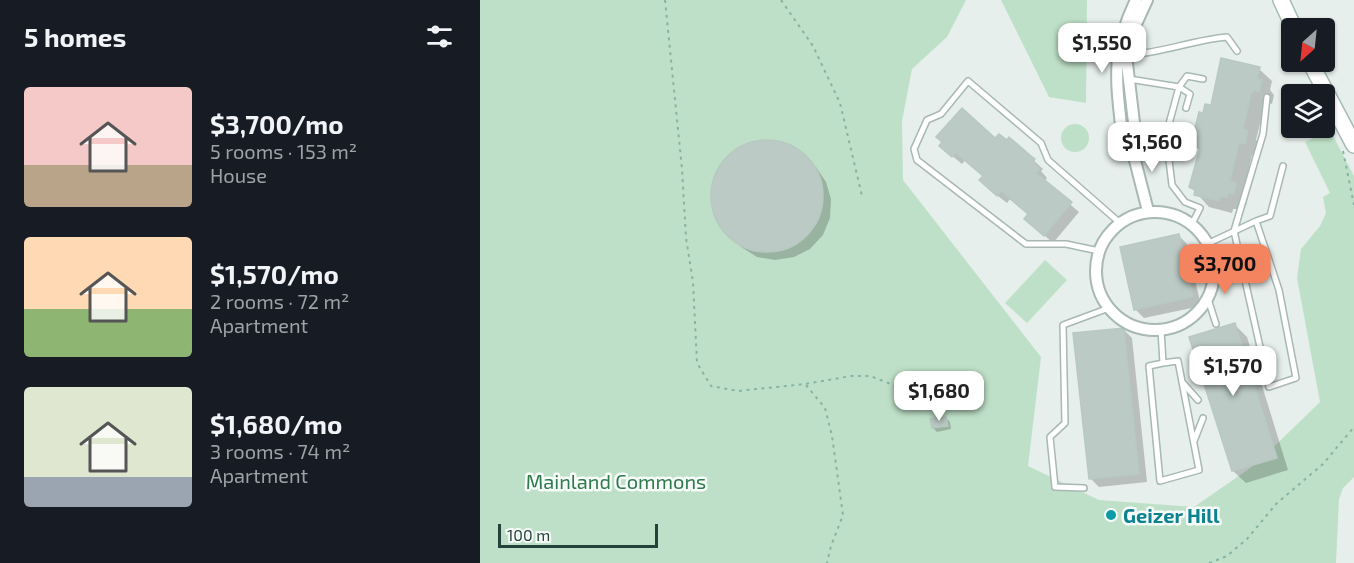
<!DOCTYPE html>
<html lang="en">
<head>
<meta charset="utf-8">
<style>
	body { margin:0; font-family:"Exo 2",sans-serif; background:#242831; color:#f1f3f6; height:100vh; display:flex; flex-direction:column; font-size:22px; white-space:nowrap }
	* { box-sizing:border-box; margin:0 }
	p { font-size:20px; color:#9ea1a6 }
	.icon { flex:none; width:33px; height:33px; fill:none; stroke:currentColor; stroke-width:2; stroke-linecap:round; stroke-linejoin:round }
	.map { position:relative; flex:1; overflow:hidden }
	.panel { display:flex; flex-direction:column; background:#171b24; width:480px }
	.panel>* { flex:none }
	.needle { width:39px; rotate:207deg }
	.fabs { position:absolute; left:801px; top:18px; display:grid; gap:12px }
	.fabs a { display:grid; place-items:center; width:54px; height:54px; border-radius:6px; background:#171b24; box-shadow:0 2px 4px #0004; font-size:30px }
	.scale { position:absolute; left:18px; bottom:15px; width:160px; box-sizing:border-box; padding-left:6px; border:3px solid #24423a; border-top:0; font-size:16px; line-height:21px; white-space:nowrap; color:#24423a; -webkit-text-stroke:4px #f7fbf9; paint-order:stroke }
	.price { position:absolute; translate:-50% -51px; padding:0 14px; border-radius:12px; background:#fff; color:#222; font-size:20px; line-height:39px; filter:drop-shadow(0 2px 3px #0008) }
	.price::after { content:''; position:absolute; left:50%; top:36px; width:18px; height:14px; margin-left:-9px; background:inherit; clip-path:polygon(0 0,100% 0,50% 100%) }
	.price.current { background:#f4845f; color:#111 }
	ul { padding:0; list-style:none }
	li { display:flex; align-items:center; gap:18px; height:150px; padding:0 24px }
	li span { display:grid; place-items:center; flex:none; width:168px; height:120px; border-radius:6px; color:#555 }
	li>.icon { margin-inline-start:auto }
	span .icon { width:72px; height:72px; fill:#fffc; stroke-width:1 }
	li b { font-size:26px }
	h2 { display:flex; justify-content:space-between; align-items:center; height:72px; padding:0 24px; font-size:26px }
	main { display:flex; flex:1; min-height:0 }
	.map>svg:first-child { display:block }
	.green { fill:#bfe0c8 }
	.shadow { fill:#0003 }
	.building { fill:#bbcac4; stroke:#b8c9c2; stroke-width:1.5 }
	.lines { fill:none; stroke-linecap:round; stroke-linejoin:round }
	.lane-casing { stroke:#a8b8b2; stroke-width:8 }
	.street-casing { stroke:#a8b8b2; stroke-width:14 }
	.secondary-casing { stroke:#a4bbb3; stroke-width:18 }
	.path { stroke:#86b3a5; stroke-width:2; stroke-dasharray:3 4.5; stroke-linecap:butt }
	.lane { stroke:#fff; stroke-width:5 }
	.street { stroke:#fff; stroke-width:10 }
	.secondary { stroke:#fff; stroke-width:15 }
	.culture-dot { fill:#0f9aa8; stroke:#f7fbf9; stroke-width:2 }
	.labels { text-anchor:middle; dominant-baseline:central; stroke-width:5; stroke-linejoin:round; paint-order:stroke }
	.park-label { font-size:20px; fill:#2d7a4b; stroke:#f7fbf9 }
	.culture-label { font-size:20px; font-weight:bold; fill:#0d838f; stroke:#f7fbf9; text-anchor:start }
</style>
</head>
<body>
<main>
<section class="panel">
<h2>5 homes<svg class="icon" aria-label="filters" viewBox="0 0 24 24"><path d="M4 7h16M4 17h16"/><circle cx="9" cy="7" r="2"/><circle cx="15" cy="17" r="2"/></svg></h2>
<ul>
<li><span style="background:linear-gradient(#f6c9c9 65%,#b9a48a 0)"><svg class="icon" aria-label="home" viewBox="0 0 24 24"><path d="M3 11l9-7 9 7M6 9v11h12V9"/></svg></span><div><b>$3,700/mo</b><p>5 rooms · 153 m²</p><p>House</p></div></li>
<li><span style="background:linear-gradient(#ffd9b3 60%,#8fb573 0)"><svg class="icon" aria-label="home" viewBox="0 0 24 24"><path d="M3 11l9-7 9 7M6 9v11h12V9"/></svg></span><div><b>$1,570/mo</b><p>2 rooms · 72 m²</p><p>Apartment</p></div></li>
<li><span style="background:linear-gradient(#dfe7d0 75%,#9aa5b1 0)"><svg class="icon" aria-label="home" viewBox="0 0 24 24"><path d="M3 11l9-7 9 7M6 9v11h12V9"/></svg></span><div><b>$1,680/mo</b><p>3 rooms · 74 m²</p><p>Apartment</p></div></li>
</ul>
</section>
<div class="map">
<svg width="874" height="563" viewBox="0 0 874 563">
	<rect width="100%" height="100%" fill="#e6efeb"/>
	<path class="green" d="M 0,0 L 486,0 L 467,37 L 432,69 L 422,121 L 423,180 L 561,357 L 548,466 L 619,500 L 714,507 L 776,464 L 840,402 L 817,278 L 821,249 L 840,226 L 846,213 L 843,197 L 850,193 L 825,142 L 850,130 L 874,176 L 874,477 L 863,488 L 859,499 L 856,563 L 0,563 Z
		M 521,0 L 607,0 L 606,103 L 569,97 Z
		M581 138a14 14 0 1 1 28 0a14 14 0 1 1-28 0Z
		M 565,260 L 587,280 L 547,323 L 525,303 Z"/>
	<path class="shadow" d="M 779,69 L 792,81 L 790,90 L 794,95 L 792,104 L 786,102 L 784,107 L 776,140 L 780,144 L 777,156 L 772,155 L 763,192 L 768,197 L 766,206 L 761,204 L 760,209 L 753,209 L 752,213 L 729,207 L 711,187 L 721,151 L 716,146 L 718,139 L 715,136 L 724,115 Z
		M 515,140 L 550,157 L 563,169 L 561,171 L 567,178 L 564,182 L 599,212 L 573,243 L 555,227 L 549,215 L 530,199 L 527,203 L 509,189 L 504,176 L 485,160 L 482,164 L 470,154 Z
		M 279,142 L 296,142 L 312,147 L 336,167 L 346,182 L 351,199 L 350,218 L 343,235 L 330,249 L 314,257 L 295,260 L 277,257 L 261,247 L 240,223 L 233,206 L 233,187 L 238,171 L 248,157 L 262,147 Z
		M 699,236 L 707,244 L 721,306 L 664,318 L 655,309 Z
		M 754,324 L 767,337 L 808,470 L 766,483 L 753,471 Z
		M 643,329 L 652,338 L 667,482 L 619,487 L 610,478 Z
		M 466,418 L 470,422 L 471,429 L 457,432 L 453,428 Z"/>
	<path class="building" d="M 741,58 L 780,67 L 777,79 L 782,80 L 779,92 L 774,90 L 771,94 L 763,129 L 768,130 L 765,144 L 759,143 L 750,181 L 756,183 L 754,194 L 748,193 L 747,197 L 740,197 L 739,201 L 714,195 L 715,190 L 709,187 L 720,148 L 714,147 L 717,137 L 713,136 L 719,112 L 723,113 L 725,104 L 731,105 Z
		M 482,108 L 515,138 L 519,134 L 527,140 L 529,137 L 551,156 L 555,159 L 553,162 L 560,169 L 556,173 L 592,202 L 564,236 L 544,219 L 548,214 L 521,191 L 517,196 L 499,180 L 503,176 L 476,153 L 472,157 L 459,146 L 462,142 L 456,137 Z
		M231 196a56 56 0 1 1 112 0a56 56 0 1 1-112 0Z
		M 699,234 L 713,297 L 654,310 L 640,247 Z
		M 755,323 L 797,458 L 752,471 L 709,337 Z
		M 644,328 L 659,474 L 609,479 L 593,333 Z
		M 466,417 L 468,426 L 452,428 L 450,419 Z"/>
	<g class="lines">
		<g class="lane-casing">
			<path id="lane" d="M 645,55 C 680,54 712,40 747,37 L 757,51
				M 649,79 L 699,87 L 710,94 L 706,108
				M 787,97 L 783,134 L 754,231 L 789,387 L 816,378 L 799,290 L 776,221 L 790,216 L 803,166
				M 651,148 L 686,135 L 700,127
				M 712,224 L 720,208 L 705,202 L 692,185 L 686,135 L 699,87 L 707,76 L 723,79
				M 729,243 L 776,221
				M 619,251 L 586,244 L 546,244 L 437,160 L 434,149 L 447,120 L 461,114 L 488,81 L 561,143 L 568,160 L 640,223
				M 728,299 L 736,324
				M 681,330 L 683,363 L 669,366 L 680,481 L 719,470 L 698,361 L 683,363
				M 703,383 L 718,400
				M 714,441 L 723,418
				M 604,488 L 575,487 L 570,437 L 585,423 L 583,325 L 629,308"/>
		</g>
		<g class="street-casing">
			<path id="street" d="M 656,0 C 631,51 636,80 642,134 L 650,141 L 668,211
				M 650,141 L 655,131 L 646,55 L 656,24 L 667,0
				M616 271a59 59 0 1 1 118 0a59 59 0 1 1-118 0Z"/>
		</g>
		<g class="secondary-casing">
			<path id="secondary" d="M 801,0 L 814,28
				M 830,62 L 874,145"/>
		</g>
		<path class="path" d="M 185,0 L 202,169 L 206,238 L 213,282 L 217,363 L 231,386 L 258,391 L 325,384 L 371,376 L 390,376 L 424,389 L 438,410
			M 301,0 L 333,46 L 360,103 L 382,196
			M 863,151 L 874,205
			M 326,385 L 345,408 L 352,436 L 363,515 L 351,546 L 347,563
			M 729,563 L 747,556 L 767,539 L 796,504 L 843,464 L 874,427"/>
		<use href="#lane" class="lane"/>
		<use href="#street" class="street"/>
		<use href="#secondary" class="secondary"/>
	</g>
	<circle class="culture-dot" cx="631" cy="515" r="6"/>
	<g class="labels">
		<g class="park-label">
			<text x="136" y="481">Mainland Commons</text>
		</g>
		<g class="culture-label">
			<text x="643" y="515">Geizer Hill</text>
		</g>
	</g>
</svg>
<div class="fabs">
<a><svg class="needle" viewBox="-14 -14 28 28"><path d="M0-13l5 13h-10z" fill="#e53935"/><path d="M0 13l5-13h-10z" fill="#9ea1a6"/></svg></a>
<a><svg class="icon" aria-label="layers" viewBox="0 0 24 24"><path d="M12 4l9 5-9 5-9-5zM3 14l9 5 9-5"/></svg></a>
</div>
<div class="scale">100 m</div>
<b class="price" style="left:622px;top:74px">$1,550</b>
<b class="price" style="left:672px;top:173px">$1,560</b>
<b class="price current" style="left:745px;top:295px">$3,700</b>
<b class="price" style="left:753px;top:397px">$1,570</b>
<b class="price" style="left:459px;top:422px">$1,680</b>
</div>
</main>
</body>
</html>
